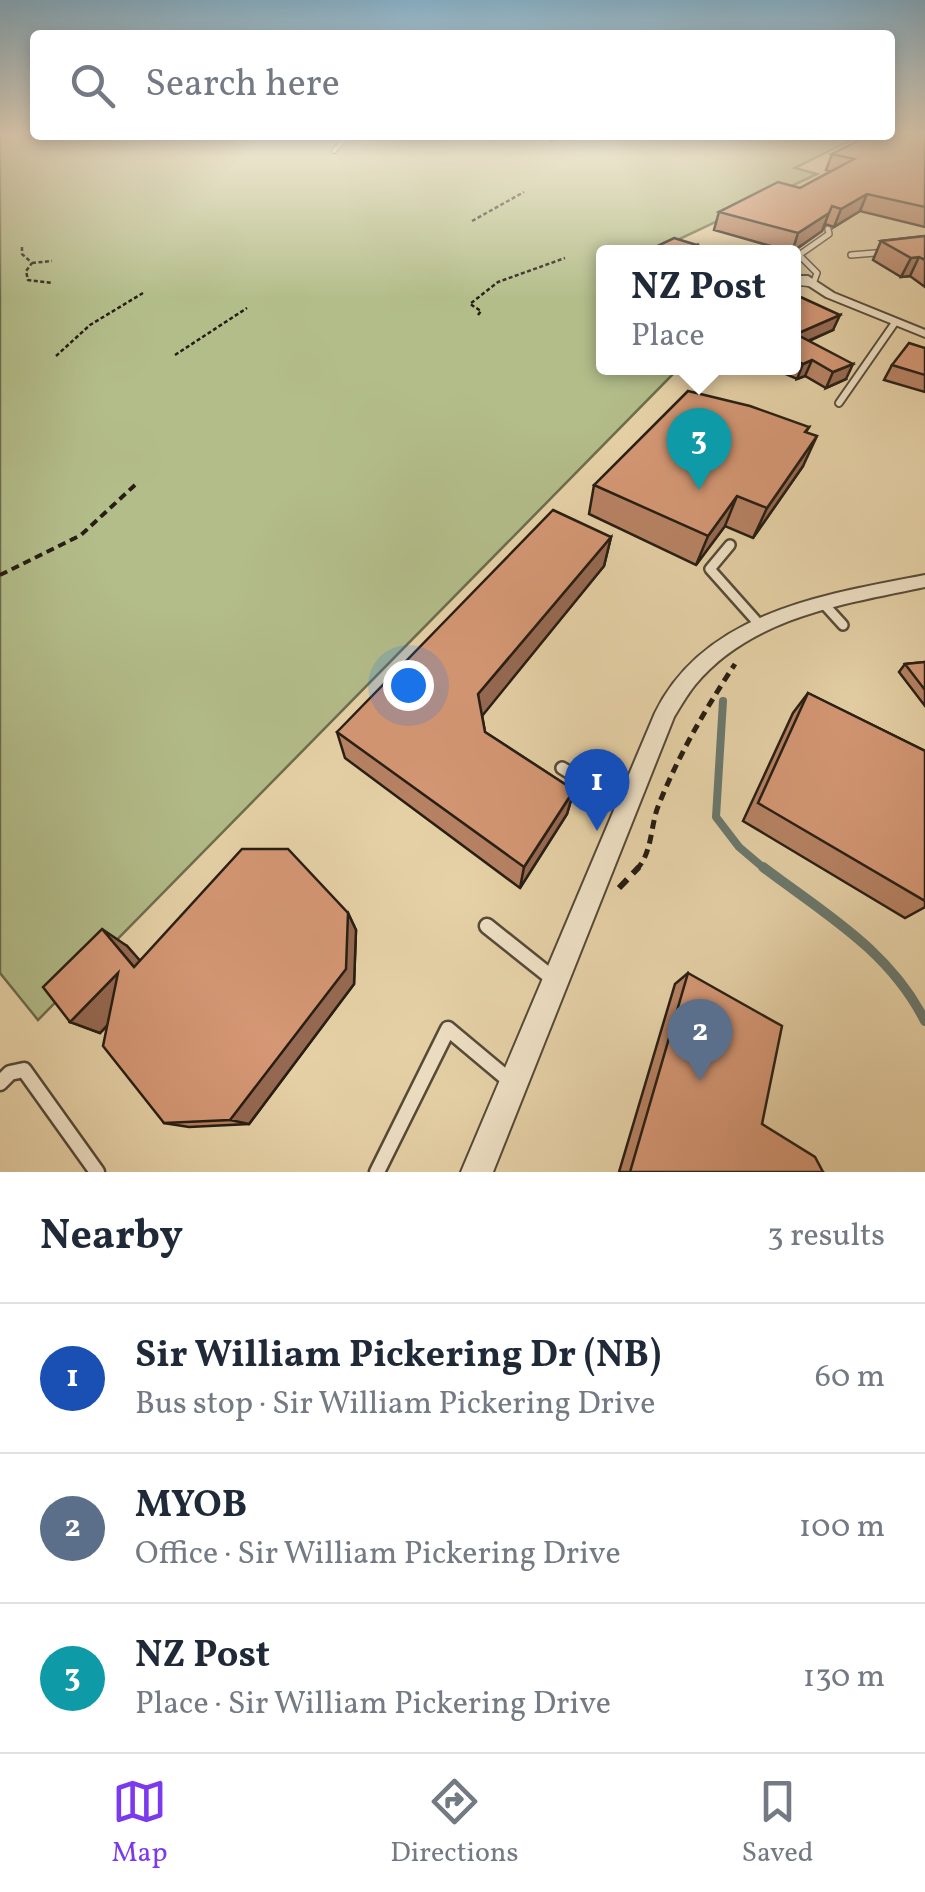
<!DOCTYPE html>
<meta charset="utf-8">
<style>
body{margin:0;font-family:Vollkorn,serif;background:#f2f2f3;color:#1f2937}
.you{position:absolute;left:408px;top:685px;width:35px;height:35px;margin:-25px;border:8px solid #fff;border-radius:50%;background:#1a73e8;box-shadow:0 0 0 15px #1a73e833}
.badge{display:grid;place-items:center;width:65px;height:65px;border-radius:50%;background:#7c3aed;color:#fff;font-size:32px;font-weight:700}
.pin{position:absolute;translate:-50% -82px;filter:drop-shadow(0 2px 5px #0008)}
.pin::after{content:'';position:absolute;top:52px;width:35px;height:30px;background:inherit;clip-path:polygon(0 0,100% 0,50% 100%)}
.popup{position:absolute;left:596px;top:245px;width:205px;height:130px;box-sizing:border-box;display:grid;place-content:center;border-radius:10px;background:#fff;filter:drop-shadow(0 2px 8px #0005);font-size:32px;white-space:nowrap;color:#747a83}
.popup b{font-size:38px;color:#1f2937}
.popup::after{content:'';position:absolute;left:50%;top:100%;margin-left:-20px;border:20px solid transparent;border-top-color:#fff}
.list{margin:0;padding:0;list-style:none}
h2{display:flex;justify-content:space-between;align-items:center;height:130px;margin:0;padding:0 40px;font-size:42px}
h2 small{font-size:32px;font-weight:400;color:#747a83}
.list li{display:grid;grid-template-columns:65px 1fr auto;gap:30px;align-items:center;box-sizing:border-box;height:150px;padding:0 40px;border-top:2px solid #e0e1e3}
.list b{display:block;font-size:38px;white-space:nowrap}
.list p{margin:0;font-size:32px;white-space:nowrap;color:#747a83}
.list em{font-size:32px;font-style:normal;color:#747a83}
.icon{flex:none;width:55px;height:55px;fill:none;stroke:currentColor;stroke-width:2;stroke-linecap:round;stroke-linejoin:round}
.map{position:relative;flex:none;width:925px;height:1172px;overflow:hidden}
.search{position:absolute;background:#fff;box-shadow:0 5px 15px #0003;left:30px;right:30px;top:30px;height:110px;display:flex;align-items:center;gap:25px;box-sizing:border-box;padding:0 35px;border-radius:10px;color:#747a83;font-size:38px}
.sheet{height:580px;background:#fff}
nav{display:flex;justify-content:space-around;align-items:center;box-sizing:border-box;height:140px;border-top:2px solid #e0e1e3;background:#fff;font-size:28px;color:#747a83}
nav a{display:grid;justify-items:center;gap:5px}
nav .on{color:#7c3aed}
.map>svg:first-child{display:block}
.green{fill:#b3bd8a;stroke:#6c6d4e;stroke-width:2.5}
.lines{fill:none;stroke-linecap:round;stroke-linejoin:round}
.stream-far1{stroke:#6a796f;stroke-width:8}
.stream{stroke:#6a796f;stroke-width:10}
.service-far5-casing{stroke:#564a38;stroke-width:6}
.service-far4-casing{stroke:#564a38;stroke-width:8}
.service-far3-casing{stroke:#564a38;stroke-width:10}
.service-far2-casing{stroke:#564a38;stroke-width:14}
.service-far1-casing{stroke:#564a38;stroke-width:16}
.service-casing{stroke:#564a38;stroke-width:19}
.minor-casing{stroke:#564a38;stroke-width:4}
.path-far3{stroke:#261d13;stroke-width:2.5;stroke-dasharray:4 2.5;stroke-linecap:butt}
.path-far2{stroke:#261d13;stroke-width:4;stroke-dasharray:8 5;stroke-linecap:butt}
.path-far1{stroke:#261d13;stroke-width:5;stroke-dasharray:9 6;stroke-linecap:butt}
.path{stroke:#261d13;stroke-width:6;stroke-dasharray:12 8;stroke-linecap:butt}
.service-far5{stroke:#f0e2c7;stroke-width:4}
.service-far4{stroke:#f0e2c7;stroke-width:5}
.service-far3{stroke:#f0e2c7;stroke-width:6}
.service-far2{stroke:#f0e2c7;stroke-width:9}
.service-far1{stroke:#f0e2c7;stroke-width:11}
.service{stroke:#f0e2c7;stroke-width:14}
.minor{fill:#f0e2c7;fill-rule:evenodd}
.wall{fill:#b88365;stroke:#261d13;stroke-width:2.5}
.shaded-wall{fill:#966a53;stroke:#261d13;stroke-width:2.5}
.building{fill:#d69876;stroke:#261d13;stroke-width:2.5}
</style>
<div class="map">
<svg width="925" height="1172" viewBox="0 0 925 1172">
<rect width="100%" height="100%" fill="#e8d3a9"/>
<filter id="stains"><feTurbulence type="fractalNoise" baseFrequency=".002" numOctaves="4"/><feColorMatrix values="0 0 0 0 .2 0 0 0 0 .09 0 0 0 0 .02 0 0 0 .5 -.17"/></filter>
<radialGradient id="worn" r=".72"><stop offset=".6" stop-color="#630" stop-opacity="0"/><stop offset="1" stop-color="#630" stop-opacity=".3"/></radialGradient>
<path class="green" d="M0,134l861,1 -66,33 22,6 -165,78h-48v116h75l-641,652 -38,-47z"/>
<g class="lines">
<path class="stream-far1" d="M723,701l-7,116 23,30 27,23"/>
<path class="stream" d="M763,867c62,47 126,83 162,154"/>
<defs>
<path id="service-far5" d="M334,151l14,-16"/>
<path id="service-far4" d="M851,255l36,-3
M794,282l19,2 4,-11 -18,-18 30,-21 -1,-5"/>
<path id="service-far3" d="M839,403l55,-79"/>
<path id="service-far2" d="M730,545l-20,24 49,55
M823,603l20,22"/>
<path id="service-far1" d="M562,768l64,39"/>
<path id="service" d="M487,926l64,51
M0,1083l10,-10 14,-3 73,102
M377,1172l71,-143 62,52"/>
<path id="minor" d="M800,276h8l26,17 91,37v7l-99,-40 -26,-17z
M925,575v12c-81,17 -174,30 -230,98 -8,10 -15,22 -21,32l-181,455h-32l194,-459c49,-101 171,-119 270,-138z"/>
</defs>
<use href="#service-far5" class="service-far5-casing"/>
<use href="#service-far4" class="service-far4-casing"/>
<use href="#service-far3" class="service-far3-casing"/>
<use href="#service-far2" class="service-far2-casing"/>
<use href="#service-far1" class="service-far1-casing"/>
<use href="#service" class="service-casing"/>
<use href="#minor" class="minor-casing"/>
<path class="path-far3" d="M26,137l10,-2
M550,141l18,-6
M472,221l52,-29
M22,247v7l10,9 -6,8 2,9 25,3
M32,263l20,-2
M478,315l3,-4 -11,-7 28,-22 67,-24
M175,355l72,-47
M56,356l34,-31 53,-32"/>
<path class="path-far2" d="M0,575l81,-40 55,-51"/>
<path class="path-far1" d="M636,870c17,-17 14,-45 23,-66 20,-50 47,-96 76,-140"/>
<path class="path" d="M619,888l20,-21"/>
<use href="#service-far5" class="service-far5"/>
<use href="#service-far4" class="service-far4"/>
<use href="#service-far3" class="service-far3"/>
<use href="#service-far2" class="service-far2"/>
<use href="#service-far1" class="service-far1"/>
<use href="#service" class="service"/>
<use href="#minor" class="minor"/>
</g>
<path class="wall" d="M925,134v93l-65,-16 -26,16 -9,-3 -3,7 -30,21 -78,-22 5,-18 81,-24 31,-17 -5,-1 6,-16z
M925,236v51l-15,-11 -9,1 -28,-17 8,-19z
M794,294l39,36 -24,11 37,38 -20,9 -21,-12 -8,3 -25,-11h22z
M925,348v44l-41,-12 8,-15z
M809,427l-3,5 -3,34 -50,72 -28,-12 -29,39 -107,-51 5,-29z
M611,537l-7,29 -122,149 3,17 89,58 -7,24 -47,74 -175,-130 -8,-26z
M925,662v44l-26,-34 6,-8z
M808,693l117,58v156l-20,11 -162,-97 50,-108z
M348,913l8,17 -2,54 -105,140 -60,3 -25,-4 -56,-98 -8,8 -30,-11 57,-76 13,15z
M688,973l74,151 61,48h-204l56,-188z"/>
<path class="shaded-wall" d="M867,194l-7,17 -26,16 7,-18z
M829,213l-7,18 -30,21 6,-19z
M697,245l-2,7h-12z
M919,257l-9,19 -9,1 10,-19z
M840,315l-7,15 -39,17 2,-13z
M812,360l-7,16 -8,3 6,-15z
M853,364l-7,15 -20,9 7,-16z
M817,436l-14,30 -50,72 14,-30z
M737,496l-12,30 -29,39 12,-29z
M611,537l-7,29 -126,155v-27z
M574,790l-7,24 -47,74 4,-21z
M348,913l8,17 -2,54 -105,140 -19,-4z
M102,929l25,17 31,35 -24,-14z
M118,973l25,14 -43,46 -30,-11z"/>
<path class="building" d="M890,134h35v73l-58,-13 -26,15 -9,-3 -3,7 -31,20 -79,-21 59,-30 22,6 54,-29 -22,-5 38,-19h20z
M925,236v24l-6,-3 -8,1 -30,-17z
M674,238l23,7 -14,7h-38z
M794,294l46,21 -44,19 57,30 -20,8 -21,-12 -9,4 -9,-5z
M909,343l16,5v27l-33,-10z
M688,391l62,15 59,21 -4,5 12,4 -50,72 -30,-12 -29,40 -114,-51z
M553,510l58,27 -133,157 7,38 89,58 -50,77 -187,-135z
M925,662v28l-20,-26z
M808,693l117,58v150l-167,-98z
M242,849h46l60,64 -2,56 -116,151 -66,3 -61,-77 15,-73 -48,49 -27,-35 59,-58 32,38z
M688,973l94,53 -20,98 53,33 8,15h-193z"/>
<linearGradient id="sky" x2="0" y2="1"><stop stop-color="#87b5d0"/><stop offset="0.45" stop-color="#f5ebd8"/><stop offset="1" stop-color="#f5ebd8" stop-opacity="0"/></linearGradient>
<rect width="925" height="298" fill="url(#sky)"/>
<rect width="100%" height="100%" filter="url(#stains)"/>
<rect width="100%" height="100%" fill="url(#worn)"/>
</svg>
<div class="you"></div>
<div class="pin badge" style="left:597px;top:831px;background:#1a4fb4">1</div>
<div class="pin badge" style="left:700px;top:1081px;background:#5c6f8a">2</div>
<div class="pin badge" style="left:699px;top:490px;background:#0f9aa8">3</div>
<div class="popup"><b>NZ Post</b>Place</div>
<div class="search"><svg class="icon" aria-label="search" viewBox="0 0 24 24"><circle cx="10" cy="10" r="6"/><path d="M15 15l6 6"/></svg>Search here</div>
</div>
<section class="sheet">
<h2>Nearby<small>3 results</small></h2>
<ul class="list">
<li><span class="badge" style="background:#1a4fb4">1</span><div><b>Sir William Pickering Dr (NB)</b><p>Bus stop · Sir William Pickering Drive</p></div><em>60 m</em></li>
<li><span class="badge" style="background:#5c6f8a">2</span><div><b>MYOB</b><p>Office · Sir William Pickering Drive</p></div><em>100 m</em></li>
<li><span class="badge" style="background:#0f9aa8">3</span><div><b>NZ Post</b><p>Place · Sir William Pickering Drive</p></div><em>130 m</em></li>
</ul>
</section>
<nav>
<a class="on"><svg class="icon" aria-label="map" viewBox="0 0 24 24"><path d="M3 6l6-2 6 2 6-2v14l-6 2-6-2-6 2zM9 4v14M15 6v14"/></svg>Map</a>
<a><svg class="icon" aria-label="directions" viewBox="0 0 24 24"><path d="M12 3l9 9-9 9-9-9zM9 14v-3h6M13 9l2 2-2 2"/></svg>Directions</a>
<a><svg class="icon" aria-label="saved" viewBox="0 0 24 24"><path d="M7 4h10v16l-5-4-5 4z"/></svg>Saved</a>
</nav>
